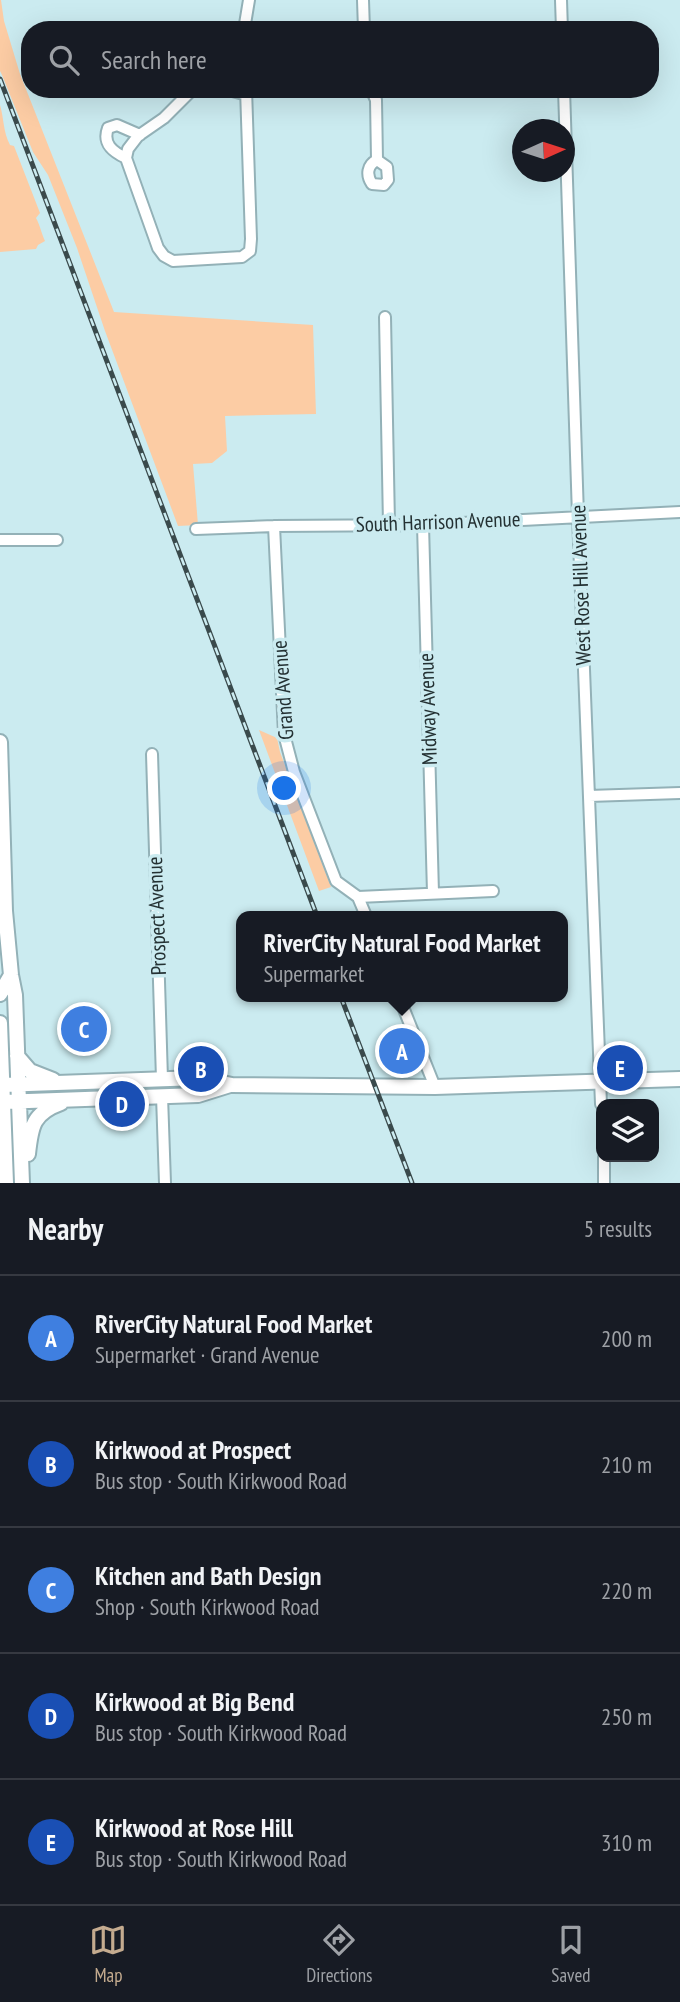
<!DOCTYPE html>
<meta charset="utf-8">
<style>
body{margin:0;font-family:"PT Sans Narrow",sans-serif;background:#20242c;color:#f1f3f6}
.controls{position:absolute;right:21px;bottom:21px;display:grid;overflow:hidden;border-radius:14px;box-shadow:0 7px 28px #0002}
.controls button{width:63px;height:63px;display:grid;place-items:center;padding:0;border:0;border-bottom:2px solid #363941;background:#171b24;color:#f1f3f6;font:35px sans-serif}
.compass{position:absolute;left:512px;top:119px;width:63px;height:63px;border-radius:50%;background:#171b24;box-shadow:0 7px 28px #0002;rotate:87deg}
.you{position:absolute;left:285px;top:789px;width:24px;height:24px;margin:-18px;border:5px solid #fff;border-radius:50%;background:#1a73e8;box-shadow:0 0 0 10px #1a73e833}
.badge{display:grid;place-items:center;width:46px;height:46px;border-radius:50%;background:#c4ab8f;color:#fff;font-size:23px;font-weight:700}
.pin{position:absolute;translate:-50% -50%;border:4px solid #fff;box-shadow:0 2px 7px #0006}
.popup{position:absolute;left:236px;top:911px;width:332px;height:91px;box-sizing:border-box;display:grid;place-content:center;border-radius:14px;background:#171b24;filter:drop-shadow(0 2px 5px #0005);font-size:23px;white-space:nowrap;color:#9ea1a6}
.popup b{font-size:26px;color:#f1f3f6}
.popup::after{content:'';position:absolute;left:50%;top:100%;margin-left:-14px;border:14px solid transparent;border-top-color:#171b24}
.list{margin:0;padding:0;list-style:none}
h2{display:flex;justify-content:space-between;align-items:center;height:91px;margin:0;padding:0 28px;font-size:30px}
h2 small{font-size:23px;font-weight:400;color:#9ea1a6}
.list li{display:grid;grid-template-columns:46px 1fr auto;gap:21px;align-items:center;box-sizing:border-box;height:126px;padding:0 28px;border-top:2px solid #363941}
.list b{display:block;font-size:26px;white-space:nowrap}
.list p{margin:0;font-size:23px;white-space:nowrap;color:#9ea1a6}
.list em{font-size:23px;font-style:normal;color:#9ea1a6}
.icon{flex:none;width:38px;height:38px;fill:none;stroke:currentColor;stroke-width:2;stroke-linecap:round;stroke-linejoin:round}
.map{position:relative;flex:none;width:680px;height:1183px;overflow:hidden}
.search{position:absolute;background:#171b24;box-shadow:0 7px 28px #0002;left:21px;right:21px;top:21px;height:77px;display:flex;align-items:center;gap:18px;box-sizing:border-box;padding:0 24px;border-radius:28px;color:#9ea1a6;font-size:26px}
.sheet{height:721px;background:#171b24}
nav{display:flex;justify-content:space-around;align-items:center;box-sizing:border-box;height:98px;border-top:2px solid #363941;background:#171b24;font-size:19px;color:#9ea1a6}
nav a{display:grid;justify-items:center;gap:4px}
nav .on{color:#c4ab8f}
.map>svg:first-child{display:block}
.green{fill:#fccca4}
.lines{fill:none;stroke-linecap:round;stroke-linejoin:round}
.minor-casing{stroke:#93b1b7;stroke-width:14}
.major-casing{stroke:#93b1b7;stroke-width:18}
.minor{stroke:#fff;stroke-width:10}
.major{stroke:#fff;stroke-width:14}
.rail-casing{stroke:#3a4a4c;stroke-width:5}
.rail{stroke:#cbebf0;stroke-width:2.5;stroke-dasharray:8;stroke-linecap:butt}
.labels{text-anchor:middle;stroke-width:7;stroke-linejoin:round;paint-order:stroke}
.street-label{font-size:21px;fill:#243133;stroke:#cbebf0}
</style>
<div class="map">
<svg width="680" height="1183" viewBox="0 0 680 1183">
<rect width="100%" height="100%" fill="#cbebf0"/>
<path class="green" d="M0,0h1l3,21 16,53 94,238 199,13 3,89 -91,2 2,35 -15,12 -19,1 5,61 -20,1 -73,-195 -28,-83 -29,-73 -15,-23 -31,-77 -2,-4z
M0,105c4,13 3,27 10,40l4,1 26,67 -4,5c4,7 6,17 9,23l-7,4 -2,4 -36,3z
M259,730l18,8 3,14 51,135 -12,4z"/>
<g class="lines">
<defs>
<path id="minor" d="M363,0l1,30
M561,0l1,30
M244,30l5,-30
M197,89l-7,3 -26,26 -26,18 -10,13 -2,9 32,90 6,8 9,5 69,-4 8,-6 1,-12 -5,-150
M225,89l22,6
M371,89l5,11 1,60c-10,5 -11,15 -5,24l12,1 4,-5 -1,-13 -10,-7
M564,89l14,427 23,588
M126,158c-13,-6 -24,-14 -18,-30l9,-3 23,10
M385,317l4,207
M423,525l10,368
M274,526l10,208 10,38 42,109 22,16 8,19
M196,529l78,-3 149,-1 257,-13
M0,540h57
M152,754l10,325
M589,796l91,-3
M358,897l135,-6
M399,997l36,90
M162,1096l3,87
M604,1157v26"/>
<path id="major" d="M0,742l5,169 6,64 4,20 7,188
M0,994l11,-19
M0,1023l6,160
M17,1056l13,15 23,9
M0,1085l198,-7 34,7 203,2 245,-8
M0,1102l198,-7 32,-10
M28,1154c3,-28 5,-41 33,-51"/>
</defs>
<use href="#minor" class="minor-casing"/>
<use href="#major" class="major-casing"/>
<use href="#minor" class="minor"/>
<use href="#major" class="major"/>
<defs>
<path id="rail" d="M0,79l317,837
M341,997l71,186"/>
</defs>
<use href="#rail" class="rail-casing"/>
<use href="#rail" class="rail"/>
</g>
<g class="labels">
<g class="street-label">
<text transform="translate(438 522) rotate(-2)" y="7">South Harrison Avenue</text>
<text transform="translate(581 585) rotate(-92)" y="7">West Rose Hill Avenue</text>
<text transform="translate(283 690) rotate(-94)" y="7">Grand Avenue</text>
<text transform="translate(428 709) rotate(-92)" y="7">Midway Avenue</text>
<text transform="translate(157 916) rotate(-92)" y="7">Prospect Avenue</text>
</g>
</g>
</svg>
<div class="controls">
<button><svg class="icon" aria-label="layers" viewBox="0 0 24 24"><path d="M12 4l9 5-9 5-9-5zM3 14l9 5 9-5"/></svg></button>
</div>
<svg class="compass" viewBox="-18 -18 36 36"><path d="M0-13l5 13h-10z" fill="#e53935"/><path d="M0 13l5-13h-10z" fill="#9ea1a6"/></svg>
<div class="you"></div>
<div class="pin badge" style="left:402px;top:1051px;background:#3f7fe0">A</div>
<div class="popup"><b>RiverCity Natural Food Market</b>Supermarket</div>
<div class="pin badge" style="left:201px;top:1069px;background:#1a4fb4">B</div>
<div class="pin badge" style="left:84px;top:1029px;background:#3f7fe0">C</div>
<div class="pin badge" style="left:122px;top:1104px;background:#1a4fb4">D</div>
<div class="pin badge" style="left:620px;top:1068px;background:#1a4fb4">E</div>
<div class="search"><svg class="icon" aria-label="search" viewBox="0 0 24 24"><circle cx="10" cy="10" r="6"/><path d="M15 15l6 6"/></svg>Search here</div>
</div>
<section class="sheet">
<h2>Nearby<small>5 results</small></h2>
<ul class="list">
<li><span class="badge" style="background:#3f7fe0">A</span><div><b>RiverCity Natural Food Market</b><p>Supermarket · Grand Avenue</p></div><em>200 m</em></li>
<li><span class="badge" style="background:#1a4fb4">B</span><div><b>Kirkwood at Prospect</b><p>Bus stop · South Kirkwood Road</p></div><em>210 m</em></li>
<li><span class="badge" style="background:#3f7fe0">C</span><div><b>Kitchen and Bath Design</b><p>Shop · South Kirkwood Road</p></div><em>220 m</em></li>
<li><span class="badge" style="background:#1a4fb4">D</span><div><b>Kirkwood at Big Bend</b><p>Bus stop · South Kirkwood Road</p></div><em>250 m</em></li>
<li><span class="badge" style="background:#1a4fb4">E</span><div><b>Kirkwood at Rose Hill</b><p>Bus stop · South Kirkwood Road</p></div><em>310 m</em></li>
</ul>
</section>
<nav>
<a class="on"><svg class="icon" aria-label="map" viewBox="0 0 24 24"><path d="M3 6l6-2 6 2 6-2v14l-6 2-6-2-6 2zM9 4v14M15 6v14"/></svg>Map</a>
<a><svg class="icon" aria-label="directions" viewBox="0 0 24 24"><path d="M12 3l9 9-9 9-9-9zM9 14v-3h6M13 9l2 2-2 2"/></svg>Directions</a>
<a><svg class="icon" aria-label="saved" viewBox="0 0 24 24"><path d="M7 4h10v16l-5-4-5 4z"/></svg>Saved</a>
</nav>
